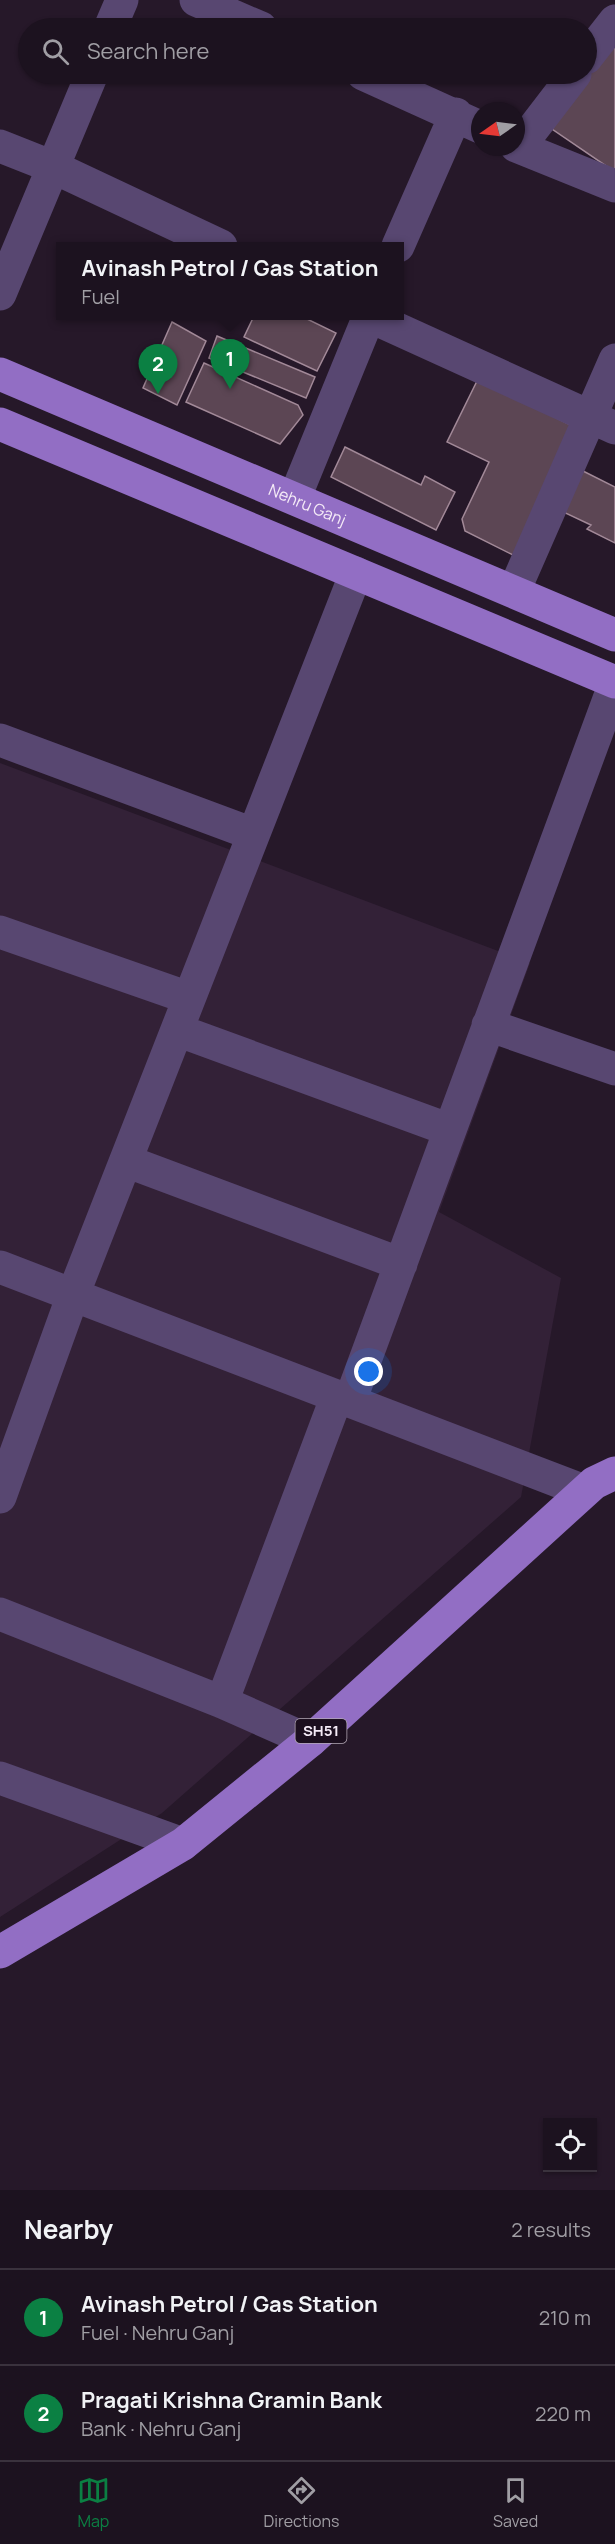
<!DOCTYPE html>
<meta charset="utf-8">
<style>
body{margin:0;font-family:Manrope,sans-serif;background:#251b28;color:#f1f3f6}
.controls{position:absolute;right:18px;bottom:18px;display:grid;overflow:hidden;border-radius:0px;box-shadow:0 2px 4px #0004}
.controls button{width:54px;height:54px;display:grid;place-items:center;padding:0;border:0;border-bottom:2px solid #3a323d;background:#1c121f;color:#f1f3f6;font:30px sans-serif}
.compass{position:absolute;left:471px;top:102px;width:54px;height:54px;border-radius:50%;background:#1c121f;box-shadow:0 2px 4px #0004;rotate:256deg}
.you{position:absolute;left:369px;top:1372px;width:21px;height:21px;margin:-15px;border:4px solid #fff;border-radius:50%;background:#1a73e8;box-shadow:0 0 0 9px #1a73e833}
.badge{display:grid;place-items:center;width:39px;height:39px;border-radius:50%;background:#0b8043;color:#fff;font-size:20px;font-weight:700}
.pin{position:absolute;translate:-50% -50px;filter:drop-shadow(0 2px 3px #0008)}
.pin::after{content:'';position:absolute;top:32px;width:21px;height:18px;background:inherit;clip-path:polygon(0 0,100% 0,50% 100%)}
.popup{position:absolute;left:56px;top:242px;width:348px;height:78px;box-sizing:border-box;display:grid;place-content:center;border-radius:0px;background:#1c121f;filter:drop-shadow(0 2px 4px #0005);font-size:20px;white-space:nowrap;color:#a09ea4}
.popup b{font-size:22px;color:#f1f3f6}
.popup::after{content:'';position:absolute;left:50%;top:100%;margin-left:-12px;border:12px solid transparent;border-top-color:#1c121f}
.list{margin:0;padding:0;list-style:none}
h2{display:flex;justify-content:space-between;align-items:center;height:78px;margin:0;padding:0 24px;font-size:26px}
h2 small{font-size:20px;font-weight:400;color:#a09ea4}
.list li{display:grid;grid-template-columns:39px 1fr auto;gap:18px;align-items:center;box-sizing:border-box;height:96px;padding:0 24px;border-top:2px solid #3a323d}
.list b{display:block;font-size:22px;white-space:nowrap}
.list p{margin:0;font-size:20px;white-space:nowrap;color:#a09ea4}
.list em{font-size:20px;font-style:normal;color:#a09ea4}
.icon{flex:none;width:33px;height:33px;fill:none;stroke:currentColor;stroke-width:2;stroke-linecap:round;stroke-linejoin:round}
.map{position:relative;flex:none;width:615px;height:2190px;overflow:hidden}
.search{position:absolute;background:#1c121f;box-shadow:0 2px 4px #0004;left:18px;right:18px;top:18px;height:66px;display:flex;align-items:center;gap:15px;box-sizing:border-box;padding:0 21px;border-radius:33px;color:#a09ea4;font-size:22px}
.sheet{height:270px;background:#1c121f}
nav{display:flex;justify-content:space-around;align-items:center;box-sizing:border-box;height:84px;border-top:2px solid #3a323d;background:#1c121f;font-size:16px;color:#a09ea4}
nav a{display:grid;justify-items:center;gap:3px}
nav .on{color:#0b8043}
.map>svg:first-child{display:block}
.built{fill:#332137}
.building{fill:#5c4654;stroke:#a28998;stroke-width:1.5}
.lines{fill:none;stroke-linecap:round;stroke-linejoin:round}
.minor{stroke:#584771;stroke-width:33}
.primary{stroke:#926ec4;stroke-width:33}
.labels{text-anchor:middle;stroke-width:4.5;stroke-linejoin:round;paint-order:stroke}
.shield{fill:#1c0f1f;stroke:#b4a9b6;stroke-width:1.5}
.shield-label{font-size:15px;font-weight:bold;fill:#f5ebf7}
.street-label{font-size:16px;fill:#f5ebf7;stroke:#1c0f1f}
</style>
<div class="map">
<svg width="615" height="2190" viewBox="0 0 615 2190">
<rect width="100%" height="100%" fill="#261829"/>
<path class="built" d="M0,763l530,200 -91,249 122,66 -40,219 -359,316 -162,104z"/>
<path class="building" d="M615,36v136l-63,-43z
M254,316h47l35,17 -19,38 -73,-34z
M172,322l34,19 -29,64 -34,-17z
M217,336l98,41 -9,21 -97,-40z
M204,363l94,42 5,10 -23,29 -94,-42z
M478,379l99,49 -62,128 -50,-25 -3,-12 27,-57 -42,-20z
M345,447l76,38 4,-9 30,16 -19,38 -105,-53z
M579,469l36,18v56l-28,-14 4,-4 -32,-15z"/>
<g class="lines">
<path class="minor" d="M196,0l65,28
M110,28l12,-28
M586,58l29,-37
M363,74l117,53
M0,146l53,21 168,79
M516,146l99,40
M519,147l56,-73
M398,246l58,-132
M0,294l92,-220
M369,316l246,112
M295,497l74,-181
M514,591l101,-231
M0,740l253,94
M0,932l189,66
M488,1025l127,44
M177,1030l273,100
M126,1161l275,103
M0,1267l584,224
M350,1401l265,-718
M0,1497l73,-202 283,-722
M0,1614l222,88 88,39
M222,1702l115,-306
M0,1778l183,66"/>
<g class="primary">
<path id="s1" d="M0,374l615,261"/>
<path d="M0,424l615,258"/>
<path d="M0,1952l183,-108 127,-103 284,-258 21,-10"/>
</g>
</g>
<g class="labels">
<rect class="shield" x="295.5" y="1719" width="51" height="24" rx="4.5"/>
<g class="shield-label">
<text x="321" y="1736">SH51</text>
</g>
<g class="street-label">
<text dy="6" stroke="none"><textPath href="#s1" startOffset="334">Nehru Ganj</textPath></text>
</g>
</g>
</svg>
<div class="controls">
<button><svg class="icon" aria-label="locate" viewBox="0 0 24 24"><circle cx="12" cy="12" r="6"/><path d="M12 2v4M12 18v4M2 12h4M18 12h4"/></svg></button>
</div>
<svg class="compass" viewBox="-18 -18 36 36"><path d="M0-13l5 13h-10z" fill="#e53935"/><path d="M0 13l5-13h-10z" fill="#a09ea4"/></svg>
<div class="you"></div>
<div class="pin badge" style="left:230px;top:389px">1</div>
<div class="popup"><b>Avinash Petrol / Gas Station</b>Fuel</div>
<div class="pin badge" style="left:158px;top:394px">2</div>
<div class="search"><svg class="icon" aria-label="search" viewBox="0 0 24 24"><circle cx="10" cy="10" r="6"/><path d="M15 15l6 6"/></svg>Search here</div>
</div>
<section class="sheet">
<h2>Nearby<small>2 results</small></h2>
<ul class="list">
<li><span class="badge">1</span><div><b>Avinash Petrol / Gas Station</b><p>Fuel · Nehru Ganj</p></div><em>210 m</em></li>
<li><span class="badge">2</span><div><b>Pragati Krishna Gramin Bank</b><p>Bank · Nehru Ganj</p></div><em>220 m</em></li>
</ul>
</section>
<nav>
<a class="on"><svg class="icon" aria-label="map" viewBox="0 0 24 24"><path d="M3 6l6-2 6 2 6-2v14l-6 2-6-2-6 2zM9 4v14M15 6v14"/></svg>Map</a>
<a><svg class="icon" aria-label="directions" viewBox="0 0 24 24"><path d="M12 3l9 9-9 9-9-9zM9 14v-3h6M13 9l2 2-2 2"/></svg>Directions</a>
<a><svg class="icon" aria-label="saved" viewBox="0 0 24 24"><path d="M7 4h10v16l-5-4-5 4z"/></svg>Saved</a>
</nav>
